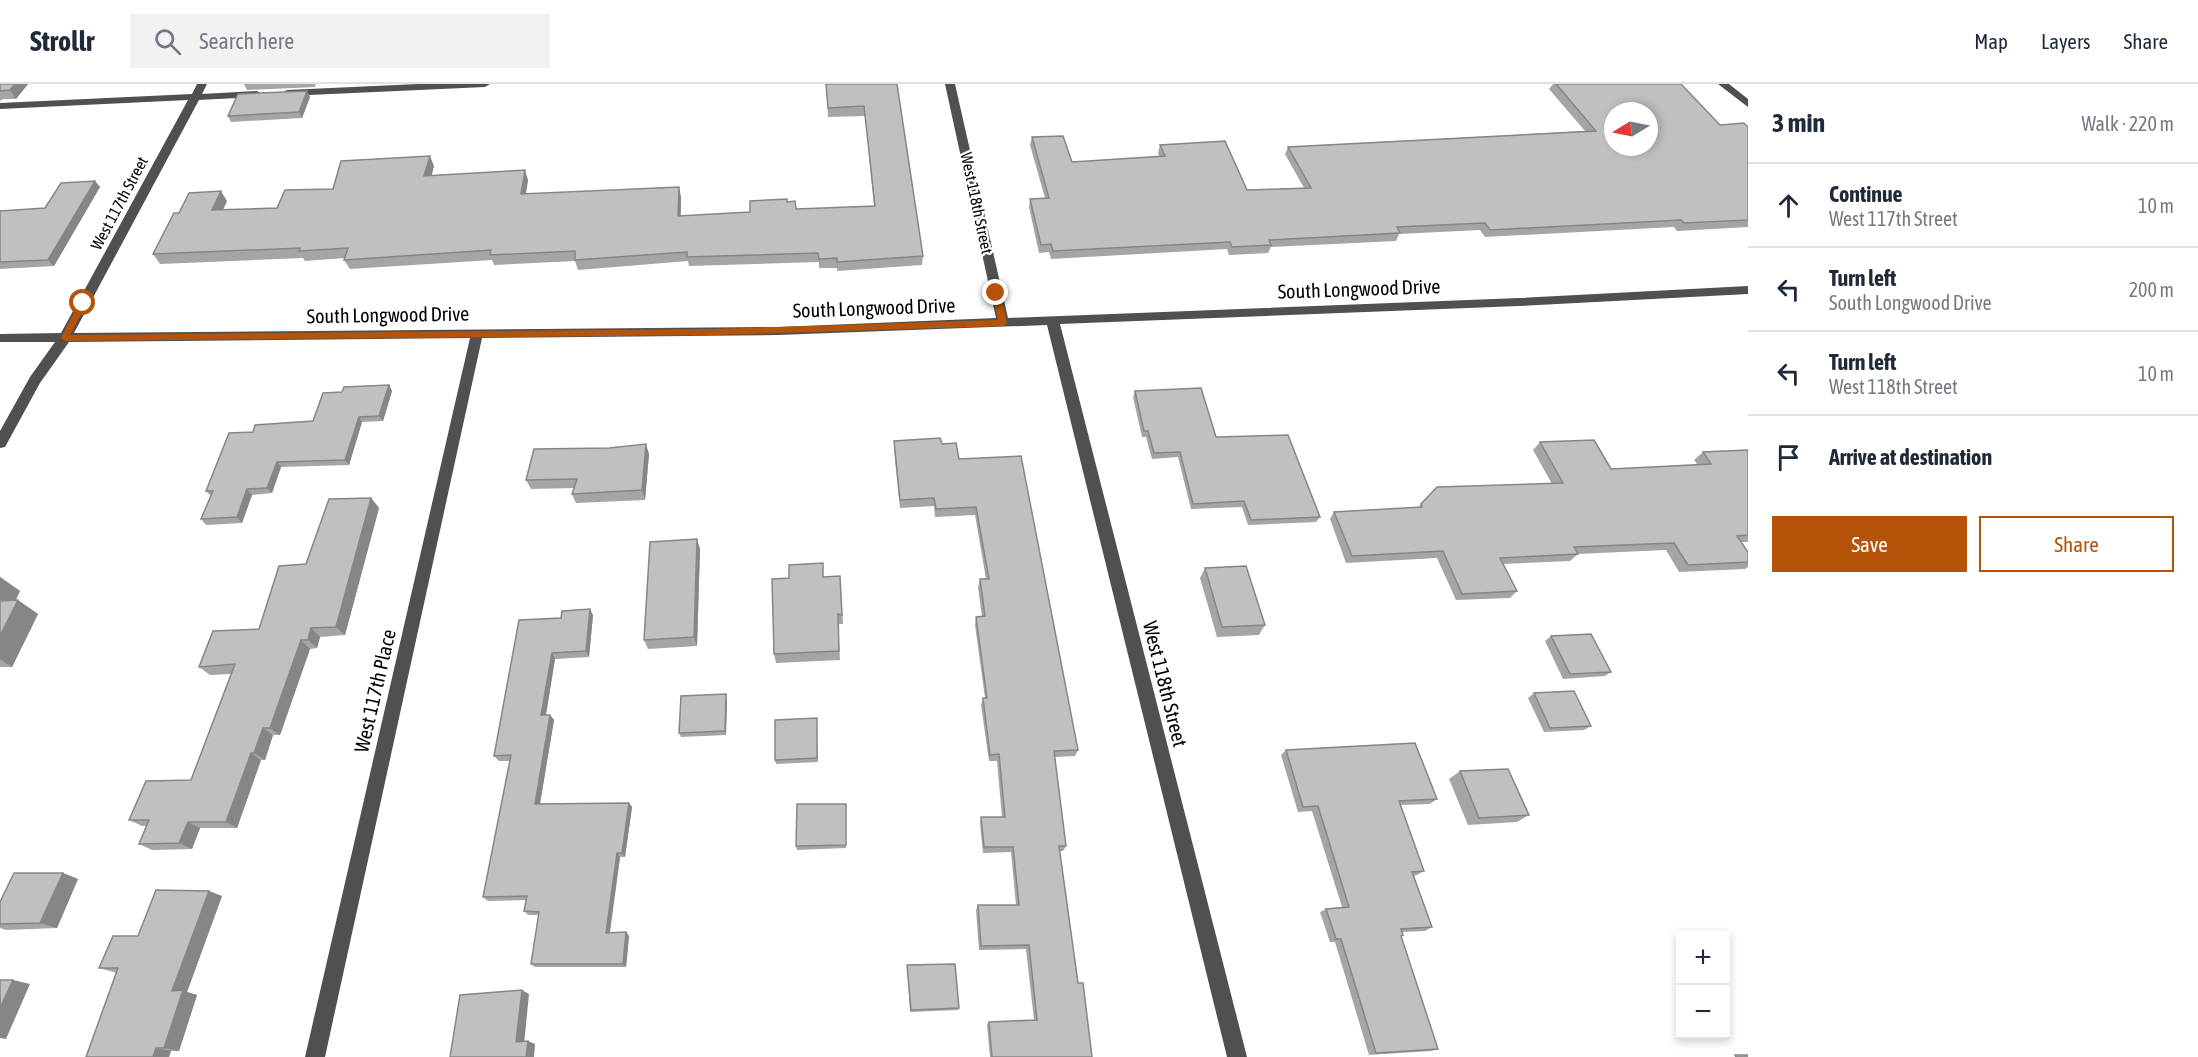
<!DOCTYPE html>
<meta charset="utf-8">
<style>
body{margin:0;font-family:"Asap Condensed",sans-serif;background:#f2f2f3;color:#1f2937}
.controls{position:absolute;right:18px;bottom:18px;display:grid;overflow:hidden;border-radius:0px;box-shadow:0 3px 9px #0003}
.controls button{width:54px;height:54px;display:grid;place-items:center;padding:0;border:0;border-bottom:2px solid #e0e1e3;background:#fff;color:#1f2937;font:30px sans-serif}
.compass{position:absolute;left:1604px;top:18px;width:54px;height:54px;border-radius:50%;background:#fff;box-shadow:0 3px 9px #0003;rotate:260deg}
.stop{position:absolute;width:18px;height:18px;margin:-14px;border:4px solid #b45309;border-radius:50%;background:#fff}
.stop.end{background:#b45309;border-color:#fff;box-shadow:0 2px 6px #0008}
.list{margin:0;padding:0;list-style:none}
h2{display:flex;justify-content:space-between;align-items:center;height:78px;margin:0;padding:0 24px;font-size:26px}
h2 small{font-size:20px;font-weight:400;color:#747a83}
.list li{display:grid;grid-template-columns:39px 1fr auto;gap:18px;align-items:center;box-sizing:border-box;height:84px;padding:0 24px;border-top:2px solid #e0e1e3}
.list b{display:block;font-size:22px;white-space:nowrap}
.list p{margin:0;font-size:20px;white-space:nowrap;color:#747a83}
.list em{font-size:20px;font-style:normal;color:#747a83}
.actions{display:flex;gap:12px;padding:18px 24px}
.actions a{flex:1;padding:14px 0;border:2px solid #b45309;border-radius:0px;text-align:center;font-size:21px;color:#b45309}
.actions .main{background:#b45309;color:#fff}
.icon{flex:none;width:33px;height:33px;fill:none;stroke:currentColor;stroke-width:2;stroke-linecap:round;stroke-linejoin:round}
.map{position:relative;flex:none;width:1748px;height:973px;overflow:hidden}
header{display:flex;align-items:center;gap:36px;box-sizing:border-box;height:84px;padding:0 30px;background:#fff;border-bottom:2px solid #e0e1e3}
header strong{font-size:28px}
nav{display:flex;gap:33px;margin-inline-start:auto;font-size:21px}
.search{width:420px;height:54px;background:#f2f2f3;display:flex;align-items:center;gap:15px;box-sizing:border-box;padding:0 21px;border-radius:0px;color:#747a83;font-size:22px}
main{display:flex}
aside{flex:1;background:#fff}
.map>svg:first-child{display:block}
.lines{fill:none;stroke-linecap:round;stroke-linejoin:round}
.minor{fill:#505050;fill-rule:evenodd}
.wall{fill:#a5a5a5}
.shaded-wall{fill:#868686}
.building{fill:#c0c0c0;stroke:#868686;stroke-width:1.5;fill-rule:evenodd}
.route{fill:#b45309}
.labels{text-anchor:middle;stroke-width:4.5;stroke-linejoin:round;paint-order:stroke}
.far-street-label{font-size:16px;fill:#000;stroke:#fff}
.street-label{font-size:20px;fill:#000;stroke:#fff}
</style>
<header>
<strong>Strollr</strong>
<div class="search"><svg class="icon" aria-label="search" viewBox="0 0 24 24"><circle cx="10" cy="10" r="6"/><path d="M15 15l6 6"/></svg>Search here</div>
<nav><a>Map</a><a>Layers</a><a>Share</a></nav>
</header>
<main>
<div class="map">
<svg width="1748" height="973" viewBox="0 0 1748 973">
<rect width="100%" height="100%" fill="#fff"/>
<g class="lines">
<path class="minor" d="M197,0h10l-5,10 55,-3 5,3 -5,3 -58,3 -125,233 704,-6 218,-9 -51,-234h10l53,234 511,-20 229,-12v8l-229,12 -459,18 187,733h-20l-180,-732 -269,10 -296,3 -157,719h-20l165,-719 -401,4 -29,41 -35,64 -5,1v-17l30,-54 25,-35h-55v-8l61,-1 127,-233 -188,9v-6l192,-9z
M418,0h72l-5,3 -198,9 -5,-3 5,-3z
M1718,0h11l19,15v8z"/>
</g>
<path class="wall" d="M0,0h28l-12,15h-13l-3,2z
M244,0h72l-1,3 -68,3z
M826,0h71l26,172 -1,9 -85,6v-3h-18v-6l-130,4 -1,-5 -110,9 -3,-9 -81,4 -2,-5 -142,9 -6,-9 1,-2 -40,3 -2,-3 -143,6 -7,-10 26,-41 48,-12 -4,9 54,-2 56,-19 101,-23 -3,10 97,4 -2,13 155,4v19l69,-4 37,-10 9,7 78,-3 -9,-90 -37,1z
M1553,0h128l39,41 28,2v100l-71,4 -3,-4 -189,10 -5,-7 -81,4 -3,7 -125,6 -3,6 -39,2 -2,-6 -176,10 -2,-7 -10,1 -10,-46 1,-8 15,-1 -15,-53 2,-8 40,25 88,-5 -2,-4 2,-8 87,45 57,-2 -19,-34 3,-7 297,-16 -36,-42z
M310,13l-8,21 -71,4 -3,-6z
M95,97l5,6 -46,79 -54,3v-58l45,-3z
M389,301l3,6 -9,30 -21,1 -13,43 -68,2 -9,26 -20,2 -10,28 -36,2 -5,-6 10,-23 -5,-5 47,-59 60,-11 29,-29z
M1135,307l81,46 104,80 -4,5 -68,3 -6,-18 -51,2 -13,-52 -26,2 -6,-22h-4l-9,-40z
M894,357l48,3 17,15 119,291 -3,6 -20,1 11,89 -3,5h-3l18,132 14,74h-102l-3,-32 2,-3 45,-2 -8,-71 -47,1 -3,-40 2,-5h38l-5,-53 -28,1 -3,-30 1,-6h21l-5,-56h-8l-8,-56 2,-7h2l-10,-73 1,-8h6l-4,-30 2,-8h6l-11,-64 -40,2 -1,-11 -34,2 -6,-58z
M1540,358l71,27 87,-4 -4,-5 9,-8 45,-2v92h-7l7,10v15l-3,2 -66,3 -13,-22 -89,4h1l-8,7 -67,3 14,27 -7,7 -54,2 -19,-42 -91,5 -16,-44 4,-7 84,-4 3,-4 131,-20 -19,-34z
M649,370l-4,46 -69,3 -4,-9 2,-6 -43,1 -5,-9z
M371,414l8,10 -34,127 -25,2 -3,11 -7,1 -30,86h-7l-8,25h-4l-24,68h-37l-8,21 -40,1 -13,-6 7,-18h-4l-13,-6 62,-40 40,-106 -21,1 -11,-8 60,-38 47,-65z
M700,465l-3,97 -49,3 -4,-9z
M1205,484l60,57 -6,10 -42,2 -17,-59z
M840,492l3,48h-5l2,36 -64,3 -2,-9 50,-77z
M0,493l20,14 -4,9 22,14 -26,53h-12z
M593,531l-4,42 -34,2 -9,56h4l4,5 -14,84 89,-1 3,4 -7,50h-5l-10,76 16,-1 3,4 -3,31h-91l-4,-3 8,-49h-11l-4,-4 3,-11 -39,1 -5,-4 27,-136h-11l-5,-5 67,-138z
M1551,552l60,36 -6,4 -42,3 -18,-38z
M1534,609l57,33 -7,4 -40,2 -16,-34z
M727,615l-1,36 -45,2 -2,-4z
M817,639l1,39 -42,2 -1,-4z
M1286,666l151,49 -7,5 -30,1 24,66 -7,4 -3,1 18,51 -7,4 -23,1 -1,4 37,113 -7,2 -62,4 -34,-113h-5l-10,-30 6,-3 16,-2 -30,-96 -14,1 -17,-57z
M1460,687l69,44 -12,7 -49,3 -19,-46z
M846,720v44l-49,2 -1,-4z
M63,789l15,6 -21,49 -51,2 -6,-2v-26z
M222,812l-35,96 10,3 -18,56h-8l-2,6h-83l31,-84 -18,-5 39,-32z
M907,881l52,43 -1,2 -48,2z"/>
<path class="shaded-wall" d="M15,0h13l-12,15 -6,-9z
M307,7l3,6 -8,21 -3,-6z
M430,72l4,10 -5,20 -5,-10z
M525,86l3,10 -4,23 -3,-9z
M95,97l5,6 -46,79 -6,-6z
M679,103l2,10 -1,28 -2,-9z
M221,107l6,10 -9,19 -6,-10z
M389,301l3,6 -9,30 -4,-5z
M359,333l3,5 -13,43 -4,-5z
M646,360l3,10 -4,46 -3,-10z
M277,378l4,5 -9,26 -5,-5z
M247,405l5,6 -10,28 -5,-6z
M371,414l8,10 -34,127 -9,-8z
M697,455l3,10 -3,97 -3,-9z
M0,493l20,14 -12,25 -8,-6z
M18,516l20,14 -26,53 -12,-8v-23z
M590,525l3,6 -4,42 -3,-6z
M311,544l9,9 -3,11 -9,-8z
M301,556l9,9 -30,86 -10,-7z
M552,569l3,6 -10,61 -4,-5z
M726,610l1,5 -1,36 -1,-4z
M550,631l4,5 -15,89 -4,-5z
M263,644l10,7 -8,25 -11,-7z
M251,669l10,7 -24,68 -11,-6z
M629,719l3,4 -7,50 -3,-4z
M188,738l12,6 -8,21 -13,-6z
M617,769l3,4 -11,79 -3,-3z
M63,789l15,6 -21,49 -17,-5z
M209,807l13,5 -35,96 10,3 -18,56 -15,-3 8,-57z
M626,848l3,4 -3,31 -3,-3z
M13,896l17,4 -24,55 -6,-1v-30z
M522,906l7,4 -5,51 -8,-3z
M528,957l7,3 -1,13h-8z
M156,964l15,3 -2,6h-16z"/>
<path class="building" d="M0,0h15l-5,6 -10,1z
M826,0h71l26,172 -86,6v-4l-18,1 -1,-6 -131,4v-5l-112,8v-9l-85,4 1,-5 -147,10 4,-12 -49,3 1,-3 -147,6 21,-41h5l10,-20 32,-2 -9,19 65,-2 8,-18 48,-1 8,-28 89,-5 -6,20 101,-6 -4,24 158,-7 -1,29 72,-4v-11l37,-2v3l8,-1 1,8 79,-3 -11,-100 -36,2z
M1556,0h125l39,41 24,-2 4,4v93l-64,3 -3,-3 -191,10 -5,-7 -88,4 3,6 -131,7 2,5 -39,2 -2,-5 -177,9 -2,-7 -10,1 -11,-46 19,-1 -17,-61 31,-1 9,26 93,-6 -5,-11 65,-4 22,49 64,-2 -23,-41 308,-16zM1613,27h36v36h-36z
M307,7l-8,21 -71,4 10,-22z
M95,97l-47,79 -48,2v-51l45,-3 16,-25z
M389,301l-10,31 -20,1 -14,43 -68,2 -10,26 -20,1 -10,28 -36,2 12,-28h-7l23,-58 24,-1 2,-7 58,-4 10,-28 19,-1 2,-5z
M1201,304l15,49 72,-2 32,82 -69,3 -7,-19 -51,3 -13,-52 -26,1 -6,-22h-4l-9,-40z
M940,354l2,6 14,-1 3,16 62,-3 57,294 -24,1 12,95h-7l19,137h5l9,74h-100l-3,-35 48,-2 -8,-75 -48,1 -3,-41h41l-6,-58h-29l-3,-30h24l-6,-63 -9,1 -7,-57h4l-11,-81 9,-1 -5,-37h9l-13,-72 -40,2 -2,-11 -34,2 -6,-59z
M1594,356l17,29 100,-5 -8,-12 45,-2v85l-11,1 11,16v10l-60,3 -14,-22 -100,4 4,7 -78,4 17,33 -55,3 -19,-43 -91,5 -18,-44 88,-5 -1,-3 16,-17 126,-4 -23,-41z
M646,360l-4,46 -70,4 5,-15 -51,1 8,-31 75,-1z
M371,414l-35,129 -25,1 -3,12h-7l-31,88h-7l-9,25h-3l-25,69h-38l-9,21 -40,1 10,-24h-20l17,-39 45,-1 44,-116 -36,3 14,-36 46,-2 20,-63 27,-2 23,-65z
M697,455l-3,98 -50,3 6,-98z
M823,479v14l17,-1 2,39 -4,-1 1,37 -65,3 -2,-75 17,-1v-13z
M1246,482l19,59 -43,2 -17,-59z
M18,516l-18,36v-35z
M590,525l-4,42 -34,2 -11,62h9l-15,89 94,-1 -7,50h-5l-11,80 20,-1 -3,32h-92l8,-52 -15,-1 3,-15 -44,1 28,-142 -17,1 25,-136 42,-2 1,-7z
M1591,550l20,38 -41,2 -19,-38z
M1574,607l17,35 -41,2 -16,-35z
M726,610l-1,37 -46,2 2,-37z
M817,634v40l-42,2v-40z
M1415,659l22,56 -38,2 25,70 -12,1 20,55 -31,2 2,6 -2,1 37,113 -62,4 -35,-114h-5l-10,-30 23,-2 -31,-101 -15,1 -17,-57z
M1508,685l21,46 -50,3 -19,-47z
M797,720h49v41l-50,1z
M14,789h49l-23,50 -40,1v-22z
M156,806l53,1 -37,100 11,-1 -19,58h-8l-3,9h-67l32,-89h-19l14,-32h25z
M955,880l4,44 -48,2 -4,-45z
M0,896h13l-13,28z
M522,906l-6,52 12,-1 -2,16h-76l10,-62z
M1735,971h13v2h-12z"/>
<path class="route" d="M996,206l4,3 7,30 -4,3 -288,9 -650,6 -4,-3 18,-35 4,-2 4,2 -17,32 645,-6 283,-9 -6,-27z"/>
<g class="labels">
<g class="far-street-label">
<text transform="translate(119 119) rotate(-62)" y="6">West 117th Street</text>
<text transform="translate(977 119) rotate(78)" y="6">West 118th Street</text>
</g>
<g class="street-label">
<text transform="translate(1359 205) rotate(-2)" y="7">South Longwood Drive</text>
<text transform="translate(874 224) rotate(-2)" y="7">South Longwood Drive</text>
<text transform="translate(388 231) rotate(-1)" y="7">South Longwood Drive</text>
<text transform="translate(1165 600) rotate(76)" y="7">West 118th Street</text>
<text transform="translate(375 607) rotate(-77)" y="7">West 117th Place</text>
</g>
</g>
</svg>
<div class="controls">
<button>+</button>
<button>−</button>
</div>
<svg class="compass" viewBox="-18 -18 36 36"><path d="M0-13l5 13h-10z" fill="#e53935"/><path d="M0 13l5-13h-10z" fill="#747a83"/></svg>
<div class="stop" style="left:83px;top:219px"></div>
<div class="stop end" style="left:996px;top:209px"></div>
</div>
<aside>
<h2>3 min<small>Walk · 220 m</small></h2>
<ul class="list">
<li><svg class="icon" aria-label="ahead" viewBox="0 0 24 24"><path d="M12 20V5M6 11l6-6 6 6"/></svg><div><b>Continue</b><p>West 117th Street</p></div><em>10 m</em></li>
<li><svg class="icon" aria-label="left" viewBox="0 0 24 24"><path d="M17 20v-9H6M10 6l-5 5 5 5"/></svg><div><b>Turn left</b><p>South Longwood Drive</p></div><em>200 m</em></li>
<li><svg class="icon" aria-label="left" viewBox="0 0 24 24"><path d="M17 20v-9H6M10 6l-5 5 5 5"/></svg><div><b>Turn left</b><p>West 118th Street</p></div><em>10 m</em></li>
<li><svg class="icon" aria-label="arrive" viewBox="0 0 24 24"><path d="M6 21V4h12l-3 4 3 4H6"/></svg><div><b>Arrive at destination</b></div></li>
</ul>
<div class="actions"><a class="main">Save</a><a>Share</a></div>
</aside>
</main>
